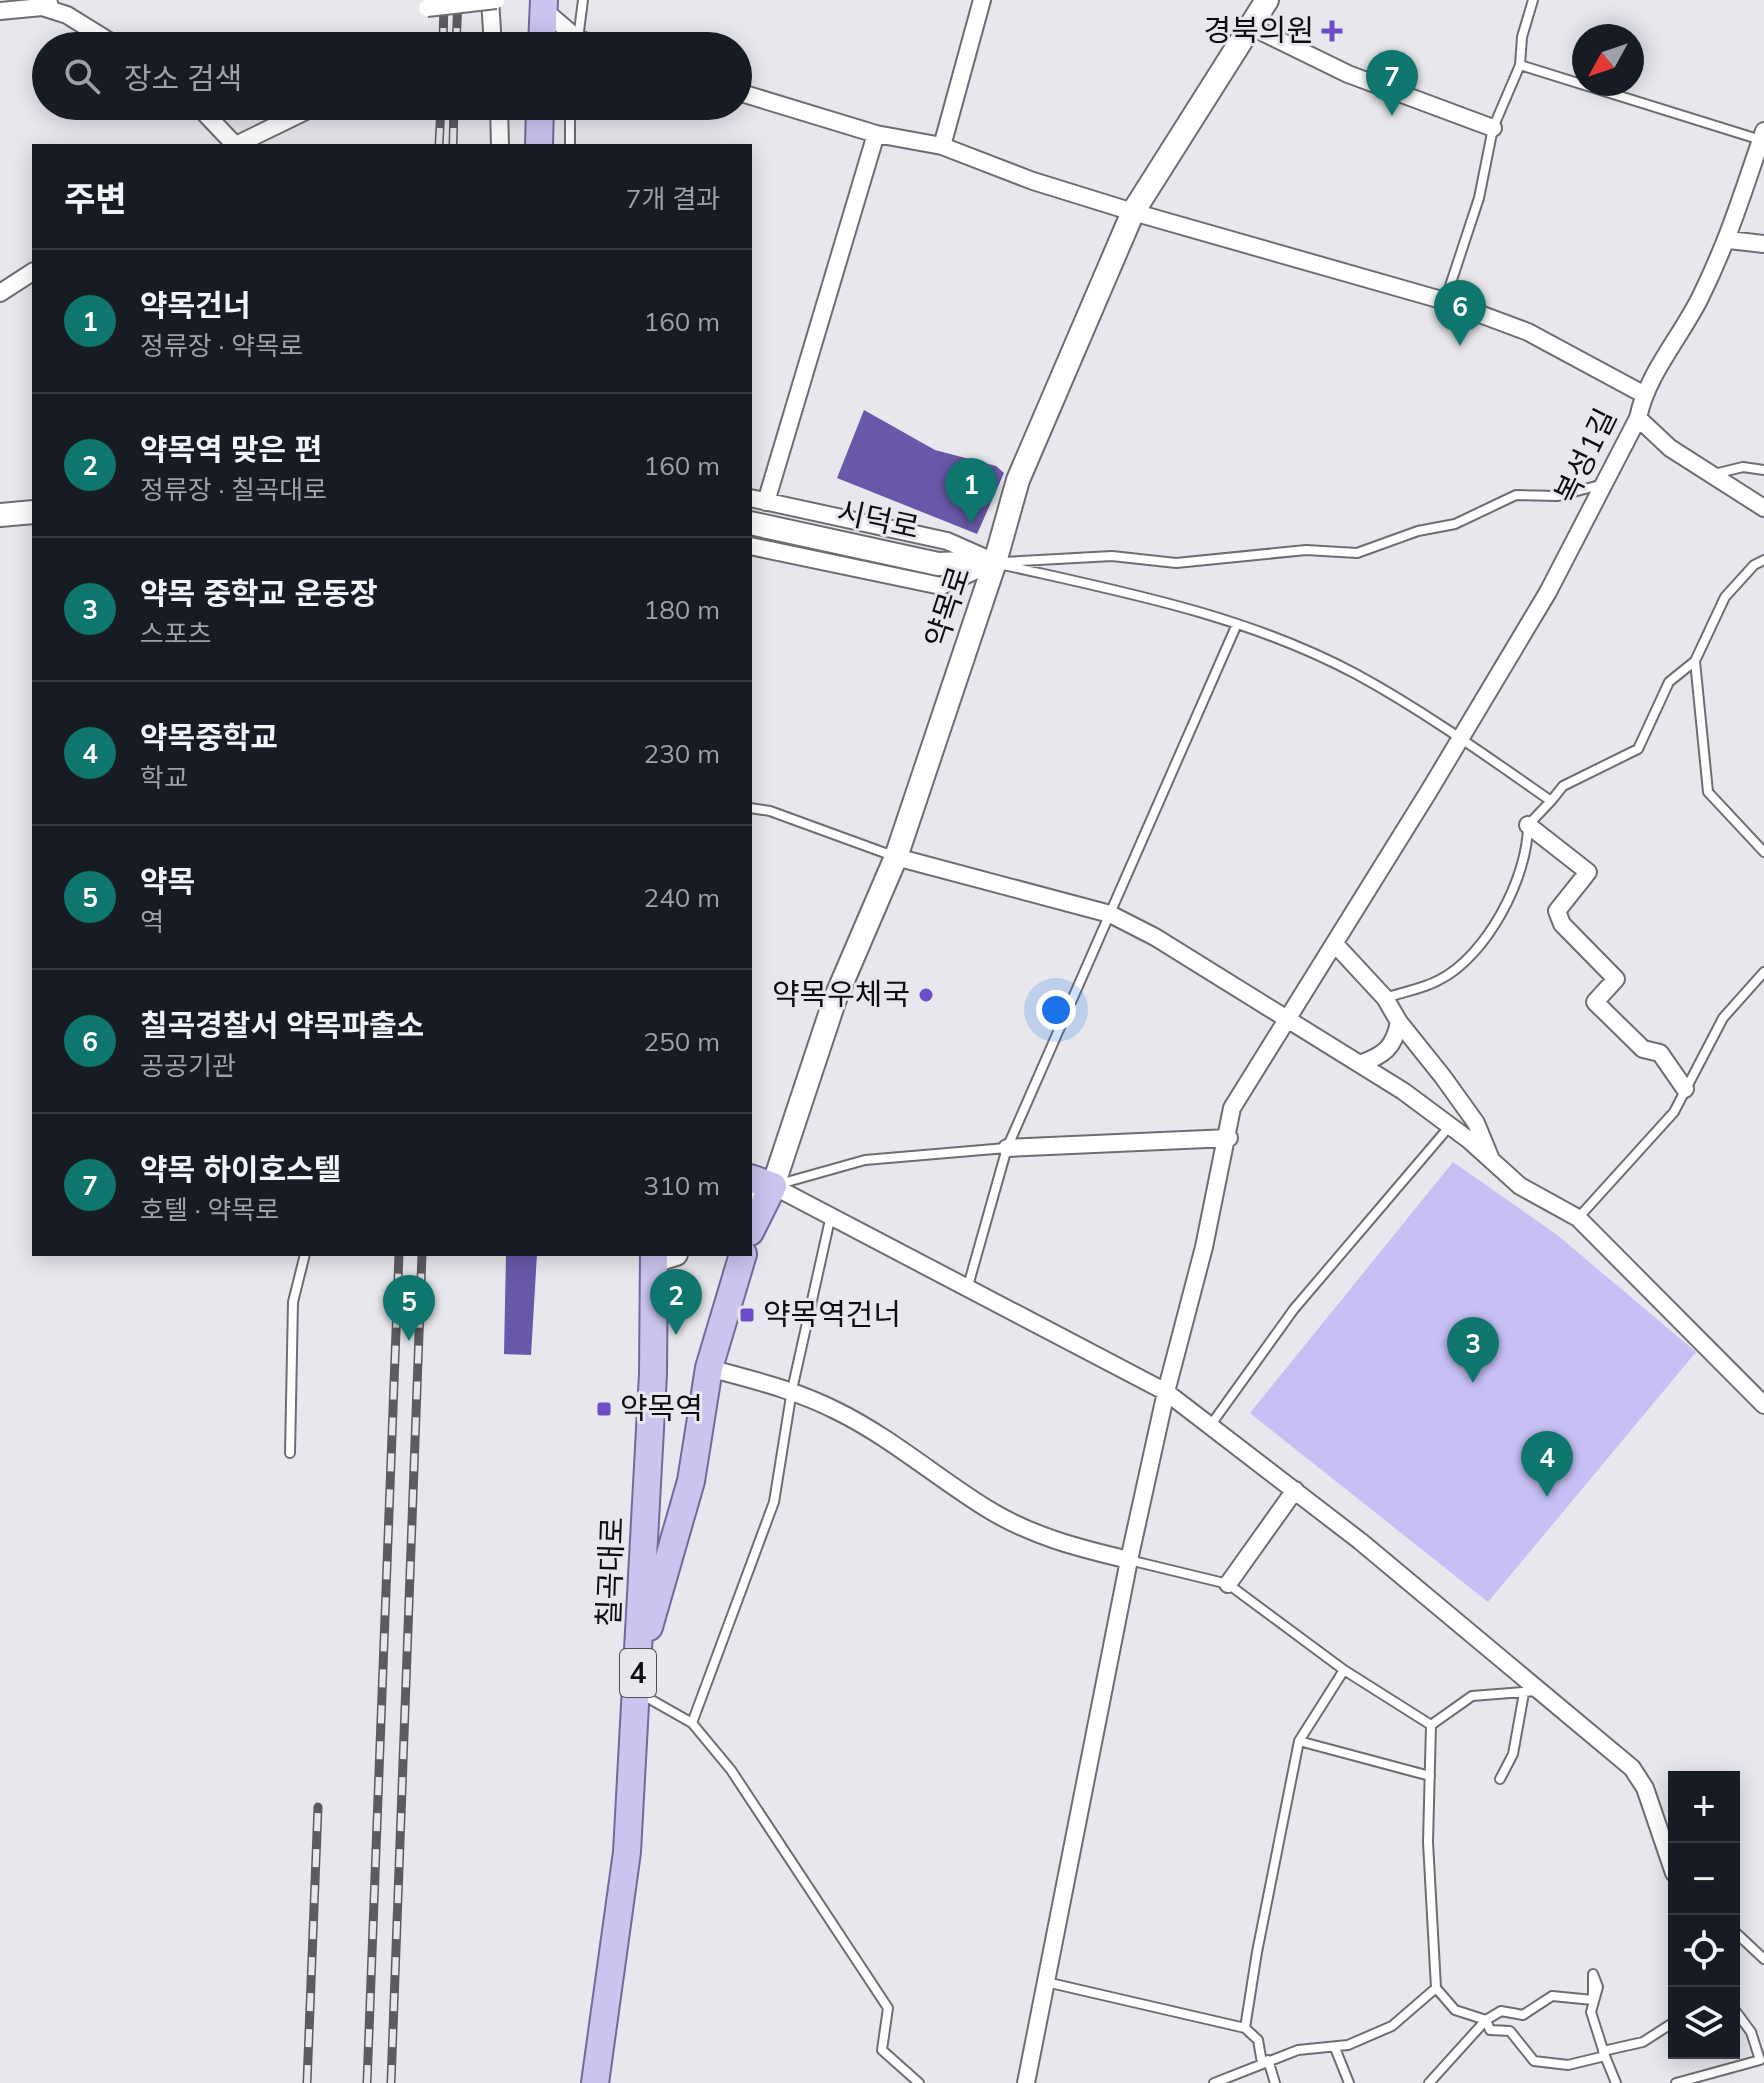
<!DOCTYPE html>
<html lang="ko">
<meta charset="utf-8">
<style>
body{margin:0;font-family:Mulish,"Noto Sans KR",sans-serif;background:#20242c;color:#f1f3f6}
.controls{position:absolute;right:24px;bottom:24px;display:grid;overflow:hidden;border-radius:0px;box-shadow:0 4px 20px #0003}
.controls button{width:72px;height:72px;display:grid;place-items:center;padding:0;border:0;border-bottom:2px solid #363941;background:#171b24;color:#f1f3f6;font:40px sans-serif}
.compass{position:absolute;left:1572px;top:24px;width:72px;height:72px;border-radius:50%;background:#171b24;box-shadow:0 4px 20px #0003;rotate:230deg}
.you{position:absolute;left:1056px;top:1010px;width:28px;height:28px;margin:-20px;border:6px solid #fff;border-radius:50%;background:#1a73e8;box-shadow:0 0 0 12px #1a73e833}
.badge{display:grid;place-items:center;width:52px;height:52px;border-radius:50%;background:#0f766e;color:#fff;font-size:26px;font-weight:700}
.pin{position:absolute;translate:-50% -66px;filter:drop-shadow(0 2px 4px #0008)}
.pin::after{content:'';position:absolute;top:42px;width:28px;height:24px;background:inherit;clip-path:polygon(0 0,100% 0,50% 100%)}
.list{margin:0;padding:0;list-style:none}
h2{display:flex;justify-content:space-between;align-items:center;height:104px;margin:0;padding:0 32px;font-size:34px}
h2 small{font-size:26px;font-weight:400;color:#9ea1a6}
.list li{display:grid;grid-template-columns:52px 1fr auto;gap:24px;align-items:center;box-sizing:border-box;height:144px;padding:0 32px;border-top:2px solid #363941}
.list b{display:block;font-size:30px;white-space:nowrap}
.list p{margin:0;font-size:26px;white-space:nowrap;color:#9ea1a6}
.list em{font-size:26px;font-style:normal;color:#9ea1a6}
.icon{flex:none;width:44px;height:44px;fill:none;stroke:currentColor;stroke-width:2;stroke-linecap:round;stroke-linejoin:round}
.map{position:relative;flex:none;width:1764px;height:2083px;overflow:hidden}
.search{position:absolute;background:#171b24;box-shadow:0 4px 20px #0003;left:32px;top:32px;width:720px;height:88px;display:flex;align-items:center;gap:20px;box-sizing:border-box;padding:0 28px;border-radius:44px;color:#9ea1a6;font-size:30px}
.panel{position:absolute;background:#171b24;box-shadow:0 4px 20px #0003;left:32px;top:144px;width:720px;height:1112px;border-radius:0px}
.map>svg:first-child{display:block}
.green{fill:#c7c0f5}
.building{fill:#6958a9}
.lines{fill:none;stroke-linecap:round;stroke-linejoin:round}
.lane-casing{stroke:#6e6d72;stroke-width:12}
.street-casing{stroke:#6e6d72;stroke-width:20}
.secondary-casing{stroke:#6e6d72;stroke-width:26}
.primary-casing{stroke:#716a9a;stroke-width:30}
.lane{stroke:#fff;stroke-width:8}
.street{stroke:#fff;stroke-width:16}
.secondary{stroke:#fff;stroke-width:22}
.primary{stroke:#cac4ef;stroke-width:26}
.rail-casing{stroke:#5c5c5f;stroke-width:9}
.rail{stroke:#e8e7ed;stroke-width:6;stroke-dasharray:18;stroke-linecap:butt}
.street-bridge-casing{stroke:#6e6d72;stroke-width:20;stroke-linecap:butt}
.street-bridge{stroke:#fff;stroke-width:16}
.poi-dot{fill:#6e4ec7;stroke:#e8e7ed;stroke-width:3}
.labels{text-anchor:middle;stroke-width:6;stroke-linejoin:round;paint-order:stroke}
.shield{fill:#e8e7ed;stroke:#4f4f52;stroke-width:2}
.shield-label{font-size:28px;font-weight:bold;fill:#0e0e10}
.poi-label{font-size:30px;fill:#0e0e10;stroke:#e8e7ed;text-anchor:end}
.street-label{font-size:30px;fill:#0e0e10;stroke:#e8e7ed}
</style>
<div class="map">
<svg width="1764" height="2083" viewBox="0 0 1764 2083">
<rect width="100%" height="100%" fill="#e8e7ed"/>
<path class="green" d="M1453,1162l103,72 140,118 -208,250 -238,-189z"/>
<path class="building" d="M864,410l71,40 61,16 8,7 -27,61 -140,-56z
M506,1254h31l-6,101 -27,-1z"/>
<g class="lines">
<defs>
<path id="lane" d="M578,39l5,-39
M1520,65l241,75
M570,106v40
M1445,301l34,-103 14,-70 27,-63 2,-28 11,-37
M1714,474l29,-7 21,3
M1003,562l109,-6 64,7 130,-13 51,3 61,-22 37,-7 61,-29 42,1 42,-11
M995,563c123,28 249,51 361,111 68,37 132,83 195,127l12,-15 75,-37 31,-67 26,-21 30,-64 29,-32 10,-5
M1695,661l13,131 56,60
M750,808l20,3 126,46
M1385,998c17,-6 38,-9 54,-18 48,-24 89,-103 89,-155l23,-24
M776,1185l89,-25 141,-12
M1578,1218l96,-106 49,-94 41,-46
M968,1286l39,-138 230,-524
M1210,1426l84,-117 155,-182
M290,1453l3,-151 12,-48
M1129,1560l99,24 116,86 87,55 -3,117 8,146
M641,1694l51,29 39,47 157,238 -6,42 37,33
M692,1723l82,-221 18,-112 39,-175
M1431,1725l41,-29 64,-5
M1299,1741l131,35
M1500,1779l13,-25 11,-61
M1734,1931l30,28
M1046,1982l199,46 12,-76 42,-211 45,-71
M1245,2028l13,12 4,23
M1335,2048l14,35
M1603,2051l40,-9 31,-20
M1605,2056l-14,-44 7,-25 -5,-13v26l-41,-4 -29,19 -22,-4 -15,9 4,10 20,1 24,30 34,4 37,-9 11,27
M1268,2060l7,23
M1214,2083l84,-33 50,-5 44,-19 44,-38 19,22 31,10 -57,63
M1676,2083l84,-23 -9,-28 -17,-23"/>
<path id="street" d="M490,0l3,46
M42,7l25,8 50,31
M544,10l34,29 22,7
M0,11l42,-4 7,-4
M1252,27l96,47 145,54
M738,92l138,42 66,12 91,35 100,31 312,89 83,31 115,62
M198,106l37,39
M499,106l1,40
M234,146l82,-40
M942,146l40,-146
M1729,240l35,4
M0,293l34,-22
M1638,418l32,30 94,60
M750,498l197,43 43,19
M766,502l110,-368
M750,546l191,40 47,-21
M1528,825l60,47 -31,39 5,13 54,55 -21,23 48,47 17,4 25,36
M896,857l214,57 45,23 248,154 66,49 51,46 58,32 186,187
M1335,944l50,54 14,24 44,55 33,46 14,34
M1360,1064c24,-9 34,-16 39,-42
M1007,1148l222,-10
M773,1186l393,206 194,149 272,227 13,20 29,85
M709,1368c44,12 87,22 128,43 53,26 99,66 149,97 45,28 92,40 143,52
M1228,1584l67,-94
M1026,2083l103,-523 37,-168 38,-145 28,-139 197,-317 119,-199 90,-174c9,-44 42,-80 62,-120 29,-59 43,-106 64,-167"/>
<path id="secondary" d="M0,515l34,-3
M750,523l188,41 57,-2
M762,1196l11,-10 62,-187 61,-142 99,-295 23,-82 115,-268 134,-212
M654,1261l22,-7"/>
<path id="primary" d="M542,46l2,-46
M539,146l1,-40
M750,1178l23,8 -23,46
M649,1627l42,-146 18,-113 34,-114
M595,2083l32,-231 26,-478 1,-120"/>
</defs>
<use href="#lane" class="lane-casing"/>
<use href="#street" class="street-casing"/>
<use href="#secondary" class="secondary-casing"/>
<use href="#primary" class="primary-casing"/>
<use href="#lane" class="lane"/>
<use href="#street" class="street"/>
<use href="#secondary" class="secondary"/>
<use href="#primary" class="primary"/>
<defs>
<path id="rail" d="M443,46l1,-46
M456,46l2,-46
M439,146l2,-40
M453,146l1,-40
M307,2083l11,-276
M367,2083l32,-829
M391,2083l31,-829"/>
</defs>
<use href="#rail" class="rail-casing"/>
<use href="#rail" class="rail"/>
<defs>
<path id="street-bridge" d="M427,8l69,-8"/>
</defs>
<use href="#street-bridge" class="street-bridge-casing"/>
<use href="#street-bridge" class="street-bridge"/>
</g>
<g class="poi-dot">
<path d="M1328 19h8v8h8v8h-8v8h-8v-8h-8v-8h8z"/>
<circle cx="926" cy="995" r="8"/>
<rect x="739" y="1307" width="16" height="16" rx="4"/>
<rect x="596" y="1401" width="16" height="16" rx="4"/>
</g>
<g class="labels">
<rect class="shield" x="620" y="1649" width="36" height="48" rx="6"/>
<g class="shield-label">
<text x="638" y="1683">4</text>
</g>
<g class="poi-label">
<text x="1314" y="41">경북의원</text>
<text x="910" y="1005">약목우체국</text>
<text x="763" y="1325" text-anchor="start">약목역건너</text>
<text x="620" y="1419" text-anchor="start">약목역</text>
</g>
<g class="street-label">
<text transform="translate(1586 456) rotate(-64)" y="10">복성1길</text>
<text transform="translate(878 520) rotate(12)" y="10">시덕로</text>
<text transform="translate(948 607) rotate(-72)" y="10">약목로</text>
<text transform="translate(611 1572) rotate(-88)" y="10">칠곡대로</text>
</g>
</g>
</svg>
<div class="controls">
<button>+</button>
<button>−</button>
<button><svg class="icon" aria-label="locate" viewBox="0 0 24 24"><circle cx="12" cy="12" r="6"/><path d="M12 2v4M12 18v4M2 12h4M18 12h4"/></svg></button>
<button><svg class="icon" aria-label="layers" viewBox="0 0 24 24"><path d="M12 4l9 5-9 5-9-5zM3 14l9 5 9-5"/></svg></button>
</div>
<svg class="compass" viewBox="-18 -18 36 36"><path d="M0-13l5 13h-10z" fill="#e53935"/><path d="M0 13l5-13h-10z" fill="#9ea1a6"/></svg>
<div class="you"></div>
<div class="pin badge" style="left:971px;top:524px">1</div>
<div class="pin badge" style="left:676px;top:1335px">2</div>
<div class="pin badge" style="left:1473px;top:1383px">3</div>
<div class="pin badge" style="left:1547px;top:1497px">4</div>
<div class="pin badge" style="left:409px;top:1341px">5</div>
<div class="pin badge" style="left:1460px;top:346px">6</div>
<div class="pin badge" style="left:1392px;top:116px">7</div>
<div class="search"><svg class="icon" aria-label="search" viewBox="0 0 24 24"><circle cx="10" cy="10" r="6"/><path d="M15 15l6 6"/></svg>장소 검색</div>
<section class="panel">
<h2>주변<small>7개 결과</small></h2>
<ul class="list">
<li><span class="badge">1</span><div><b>약목건너</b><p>정류장 · 약목로</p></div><em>160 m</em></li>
<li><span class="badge">2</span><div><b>약목역 맞은 편</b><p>정류장 · 칠곡대로</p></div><em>160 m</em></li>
<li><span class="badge">3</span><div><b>약목 중학교 운동장</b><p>스포츠</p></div><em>180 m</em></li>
<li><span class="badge">4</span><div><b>약목중학교</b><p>학교</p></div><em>230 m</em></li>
<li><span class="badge">5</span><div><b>약목</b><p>역</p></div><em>240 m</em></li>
<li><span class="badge">6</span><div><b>칠곡경찰서 약목파출소</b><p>공공기관</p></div><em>250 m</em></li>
<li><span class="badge">7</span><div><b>약목 하이호스텔</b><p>호텔 · 약목로</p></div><em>310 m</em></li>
</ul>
</section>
</div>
